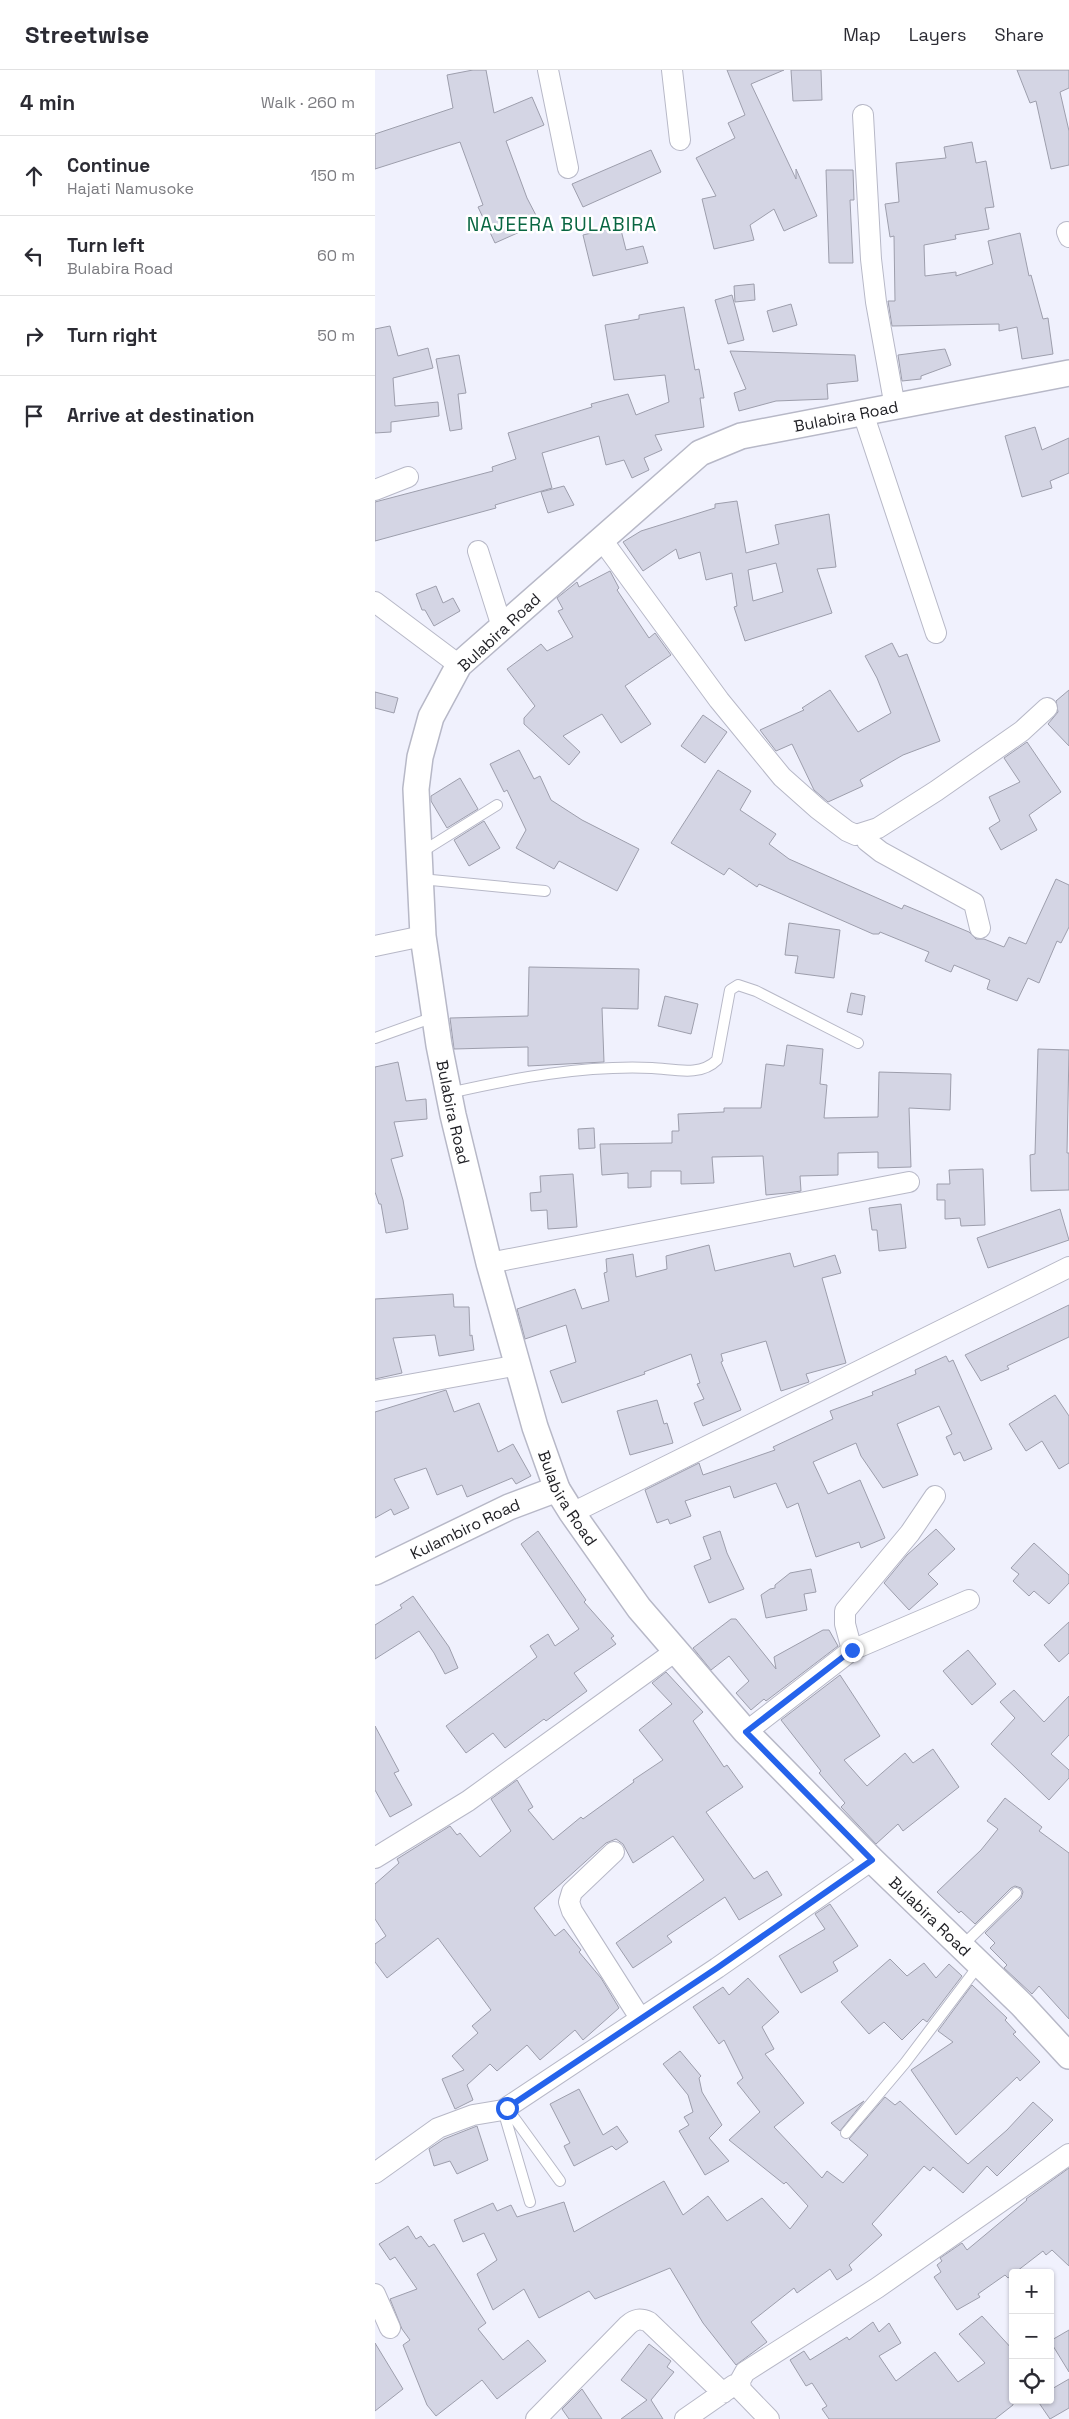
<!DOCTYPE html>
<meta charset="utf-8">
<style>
body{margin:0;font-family:"Space Grotesk",sans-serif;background:#f7f7f7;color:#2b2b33}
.controls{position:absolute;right:15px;bottom:15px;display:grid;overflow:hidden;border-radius:5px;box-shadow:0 1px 4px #0004}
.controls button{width:45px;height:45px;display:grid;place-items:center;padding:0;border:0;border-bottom:1px solid #e1e1e2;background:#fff;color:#2b2b33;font:25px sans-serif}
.stop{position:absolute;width:15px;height:15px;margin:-11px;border:4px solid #2563eb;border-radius:50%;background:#fff}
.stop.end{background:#2563eb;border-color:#fff;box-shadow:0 1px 5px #0008}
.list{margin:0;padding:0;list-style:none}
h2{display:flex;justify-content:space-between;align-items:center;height:65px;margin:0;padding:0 20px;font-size:21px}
h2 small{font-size:16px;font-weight:400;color:#7c7c81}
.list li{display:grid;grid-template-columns:32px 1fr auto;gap:15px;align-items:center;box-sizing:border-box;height:80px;padding:0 20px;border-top:1px solid #e1e1e2}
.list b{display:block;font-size:19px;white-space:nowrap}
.list p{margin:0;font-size:16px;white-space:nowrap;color:#7c7c81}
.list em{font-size:16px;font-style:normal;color:#7c7c81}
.icon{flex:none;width:28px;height:28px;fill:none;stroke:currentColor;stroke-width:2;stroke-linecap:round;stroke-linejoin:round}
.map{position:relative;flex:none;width:694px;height:2349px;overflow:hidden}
header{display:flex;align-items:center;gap:30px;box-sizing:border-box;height:70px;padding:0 25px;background:#fff;border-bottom:1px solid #e1e1e2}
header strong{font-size:24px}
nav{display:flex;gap:28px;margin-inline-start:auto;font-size:18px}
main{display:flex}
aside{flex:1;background:#fff}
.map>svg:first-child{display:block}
.building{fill:#d4d5e4;stroke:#9d9eac;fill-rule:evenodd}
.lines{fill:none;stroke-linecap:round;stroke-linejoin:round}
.service-casing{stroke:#b7b8c7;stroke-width:12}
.minor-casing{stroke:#b7b8c7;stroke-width:22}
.tertiary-casing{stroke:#b7b8c7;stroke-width:28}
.service{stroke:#fff;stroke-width:10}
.minor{stroke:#fff;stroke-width:20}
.tertiary{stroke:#fff;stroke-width:25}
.route{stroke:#2563eb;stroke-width:6}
.labels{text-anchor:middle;stroke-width:5;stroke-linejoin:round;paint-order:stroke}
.street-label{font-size:16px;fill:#1f1f24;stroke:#fff}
.quarter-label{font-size:19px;letter-spacing:1px;fill:#096642;stroke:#fff}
</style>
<header>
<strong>Streetwise</strong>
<nav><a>Map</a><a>Layers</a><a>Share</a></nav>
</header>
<main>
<aside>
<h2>4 min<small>Walk · 260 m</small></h2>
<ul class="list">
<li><svg class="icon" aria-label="ahead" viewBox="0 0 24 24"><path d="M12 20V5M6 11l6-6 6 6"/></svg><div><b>Continue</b><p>Hajati Namusoke</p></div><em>150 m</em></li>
<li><svg class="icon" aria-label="left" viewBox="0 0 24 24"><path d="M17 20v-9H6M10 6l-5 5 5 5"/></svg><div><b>Turn left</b><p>Bulabira Road</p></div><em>60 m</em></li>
<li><svg class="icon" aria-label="right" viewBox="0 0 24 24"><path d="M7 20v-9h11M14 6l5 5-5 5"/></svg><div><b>Turn right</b></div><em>50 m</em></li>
<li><svg class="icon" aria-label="arrive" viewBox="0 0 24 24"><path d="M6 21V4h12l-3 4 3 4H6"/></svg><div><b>Arrive at destination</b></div></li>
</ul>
</aside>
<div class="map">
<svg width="694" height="2349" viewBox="0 0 694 2349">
<rect width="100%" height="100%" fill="#f0f1fd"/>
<path class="building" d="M98,0h13l8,43 38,-16 12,28 -38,16 21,57 13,25 -45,20 -17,-36 5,-2 -23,-63 -85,27v-35l78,-26 -6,-33z
M352,0h57l-33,14 45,95v-10l21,47 -33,15 -10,-22 -24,16 4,15 -40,9 -12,-50 14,-3 -20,-38 39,-20 -7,-15 17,-8z
M416,0h30l1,30 -29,1z
M642,0h52v18l-9,4 9,39v34l-18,4 -15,-68 -6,2z
M597,72l4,21 10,-2 8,46 -9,1 4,21 -34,6 1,4 -32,6 1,31 31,-4v4l37,-12 -5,-23 32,-8 9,43 2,-1 12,44 5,-1 5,36 -31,5 -5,-32 -18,4v-7l-107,2 -4,-25h7l-1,-65 -4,1 -5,-33 14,-2 -3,-39 50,-5 -2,-11z
M276,80l10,22 -78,35 -11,-23z
M451,100h27l1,30h-4l3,63h-24z
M245,156l6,24 17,-4 5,17 -55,13 -10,-41z
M379,214l1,16 -20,2 -1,-16z
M357,225l12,45 -16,4 -13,-44z
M416,234l6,21 -24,7 -6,-21z
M309,237l11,63 4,-1 5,29h-4l4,29 -49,8 7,15 -18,8 5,12 -17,8 -8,-18 -18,5 -7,-29 -57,17 10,35 -57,17 1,3 -121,33v-39l118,-31 -1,-4 24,-8 -8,-26 84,-26 -1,-3 37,-10 8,21 33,-13 -4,-27 -51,5 -9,-55 34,-6v-4z
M15,256l8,30 30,-8 5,20 -40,10 2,28 43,-4 1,14 -48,6v10l-16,1v-104z
M570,279l6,16 -30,11v3l-19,2 -4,-26z
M355,281l125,4 3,26 -31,3 1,15 -52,2 -37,10 -5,-18 12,-4z
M84,285l7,38 -8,1 4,35 -12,2 -14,-72z
M660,357l7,23 27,-12v35l-19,8 2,7 -30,9 -17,-61z
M189,416l10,19 -26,8 -7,-21z
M362,431l9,52 33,-9 -4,-19 54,-11 7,53 -19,2 15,44 -87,28 -11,-34 3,-1 -5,-33 -26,7 -6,-28 -21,7 -3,-10 -33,22 -20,-29 18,-11 74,-23v-4zM401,493l7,29 -30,9 -5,-31z
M235,501l9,17 -2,2 32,48 6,-5 16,22 -46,31 26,38 -30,19 -19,-29 -39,22 17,16 -11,13 -45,-41v-6l11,-12 -28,-37 34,-25 6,7 26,-14 -15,-26 5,-2 -6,-11 20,-16 2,5z
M61,516l7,17 10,-5 7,13 -26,15 -9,-16h-3l-6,-16z
M517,573l7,14 8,-3 33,87 -37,14 -43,25 3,6 -35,16 -14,-12 -22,-46 -16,7 -16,-21 44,-20 -2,-2 28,-18 28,42 33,-19 -14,-35 -12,-22z
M694,620v56l-21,-22 10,-12 -2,-11z
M0,622l23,6 -4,15 -19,-5z
M328,645l24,17 -22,31 -24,-17z
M652,672l34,50 -32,23 8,15 -36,20 -12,-22 11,-7 -11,-24 31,-15 -16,-24z
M144,680l15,29 6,-3 11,24 31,20 57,29 -22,42 -58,-30 -5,8 -38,-21 10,-18 -19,-40 -3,2 -14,-28z
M343,700l33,21 -11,19 36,24 -7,10 20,15 113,50 2,-4 65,27 7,7h8l20,8 5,-10 17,7 30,-65 13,6v42l-8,16 -4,-2 -18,42 -11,-5 -11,23 -30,-12 3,-9 -36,-15 -3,7 -26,-11 4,-9 -49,-20 -1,2h-6l-114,-50 -2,3 -28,-19 -5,7 -53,-32z
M85,708l18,31 -31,19 -16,-27v-5z
M109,751l16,27 -31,18 -15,-26z
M414,853l51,7 -6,48 -39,-5 3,-17 -13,-1z
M154,897l110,2 -1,40 -36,-1 2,54 -76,4v-19l-74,2 -4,-31 78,-2z
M476,923l14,3 -3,19 -15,-3z
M290,926l33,8 -7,30 -33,-8z
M412,975l36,4 -3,35 7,1 -3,33 54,-1 1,-45 72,2 -1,36 -41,-2 2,59 -33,1v-16l-40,1v22l-38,1 1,15 -14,2 -21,2 -3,-39 -51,1 2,26 -33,1v-13h-30v16l-23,1v-15l-26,2 -2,-31 72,-1v-12h7l-1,-17 46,-2v-4h37l5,-44 18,2z
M663,979l31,1 -2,103h2v37l-38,1 -1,-36 5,-1z
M23,992l8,39 20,-2 1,20 -33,3 9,34 -12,3 12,41 5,29 -22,4 -5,-29h-2l-4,-12v-125z
M219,1058l1,20 -16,1 -1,-20z
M608,1099l2,56 -24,1 -1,-8 -15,1v-19h-8v-16h13l-1,-14z
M198,1104l4,53 -29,2 -1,-19 -16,1 -1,-18 11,-1 -1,-16z
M526,1134l5,44 -27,3 -2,-21h-5l-3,-22z
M685,1139l9,31 -81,28 -11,-30z
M334,1175l6,26 75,-18 4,14 41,-12 6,18 -19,5 24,85 -40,11 3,8 -28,9 -15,-50 -45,13 2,7 -2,1 20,48 -38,16 -9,-23 10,-4 -7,-15 3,-1 -9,-29 -47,18 1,2 -83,29 -12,-32 26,-9 -10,-37 -41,14 -8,-30 58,-20 7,20 27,-8 -5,-28 3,-1 -1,-13 27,-5 3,23 31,-8 -1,-13z
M78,1224l1,13h15l1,29 2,-1 2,15 -35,6 -4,-21 -42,3 9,35 -27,6v-80z
M694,1235v32l-62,29 2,3 -28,12 -16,-26z
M571,1286l3,6 4,-2 39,89 -28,12 -4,-9 -6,3 -8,-18 6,-3 -13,-28 -42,18 21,51 -35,13 -22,-32 -5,-13 -43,19 15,32 32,-14 25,58 -24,10 -2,-6 -43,15 -18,-54 -11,5 -11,-25 -42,15 -4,-12 -45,15 6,15 -21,8 -2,-5 -11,4 -12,-33 54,-27 4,12 72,-25 -2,-3 60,-28 -3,-8 43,-16 -1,-3 44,-18 -1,-4z
M71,1320l8,22 25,-9 19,49 15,-8 18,32 -15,8 -4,-6 -45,19 -5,-12 -25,10 -11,-27 -32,11 15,29 -15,7 -3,-6 -16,9v-106z
M680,1325l14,21v47l-10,6 -17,-28 -16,10 -17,-27z
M282,1330l7,24 3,-1 6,20 -43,12 -13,-44z
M561,1459l19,20 -27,25 10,10 -29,26 -25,-27 23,-28z
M163,1461l48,69 -2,2 30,34 -3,2 5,6 -42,29 13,18 -41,30 -2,-2 -39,29 -12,-15 -27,20 -20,-27 91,-69 -7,-11 18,-12 7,12 24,-17 -58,-85z
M345,1461l7,22 17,36 -35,14 -15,-37 17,-7 -8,-22z
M659,1473l35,32v8l-20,21 -15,-13 -5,5 -16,-15 6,-7 -8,-6z
M436,1499l5,23 -12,2 3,16 -41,8 -5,-23 9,-6 5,-1v-3l15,-12z
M38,1526l36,51 9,21 -13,6 -11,-21 -15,-22 -44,28v-34l27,-17 -2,-3z
M356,1549h5l40,50 -2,-12 49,-27h6l9,16 -72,55 -2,-2 -13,11 -15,-17 13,-12 -20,-25 -18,14 -18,-22z
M694,1552v31l-10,9 -15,-17z
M593,1580l28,34 -24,21 -29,-34z
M291,1602l37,40 -10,9 31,46 3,-2 16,22 -37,25 48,67 13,-8 15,24 -43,25 -14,-23 -58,39 5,6 -39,26 -17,-25 88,-63 -31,-44 -40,27 -10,-19 -7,-5 -10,4 -72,65 21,28 9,-7 17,21 -2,2 22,26 18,30 -36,32 -8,-10 -35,30 -13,-15 -30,26 -7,-7 -23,21 6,15 -18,9 -13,-30 22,-9 -12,-14 26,-23 -6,-7 19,-16 -53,-72 -51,40 -12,-16v-18l11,-8 -11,-17v-35l24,-21 -2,-4 53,-33 7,9 3,-2 20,24 31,-26 -20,-32 26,-19 16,27 -5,3 25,30 28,-23 2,2 51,-37 -1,-2 30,-20 -24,-30 33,-26 -20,-21z
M465,1605l40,61 -36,24 23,26 38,-33 8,10 20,-14 26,38 -56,44 -5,-7 -22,20 -35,-37 4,-4 -26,-30 2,-2 -40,-51z
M639,1620l30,32 25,-26v39l-18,19 18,16v8l-20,22 -58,-56 24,-26 -15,-16z
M0,1656l24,45 -5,2 18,32 -22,12 -15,-27z
M630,1728l37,29 -3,4 30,22v166l-30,-33 -7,8 -28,-26 3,-3 -17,-17 5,-5 -10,-10 36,-35 2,-6 -2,-4 -6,-2 -4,2 -36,36 -14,-13 -2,2 -22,-21 44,-42 17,-21 -11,-8z
M455,1834l28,42 -25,16 5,9 -37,22 -22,-37 46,-27 -10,-15z
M515,1889l17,17 17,-13 12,15 13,-14 13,12 -35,46 -4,-3 -21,21 -18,-18 -15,12 -28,-32z
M373,1908l31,34 -17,15 12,22 -9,5 39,49 -30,24 48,51 5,-7 16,12 25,-28 -19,-16 36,-42 10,8 5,-4 68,63 39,-34 26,-28 20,18 -56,56 -10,-10 -24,27 -30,-26 -3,4 -6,-5 -52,58 10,11 -33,30 3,5 -15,10 -7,-11 -33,24 -3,-5 -43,34 16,20 -31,23 -33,-42 -33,-55 -75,31 -6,-8 -50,27 -15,-29 -31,21 -16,-36 20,-14 -13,-27 -21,9 -9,-22 39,-17 4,8 14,-6 6,12 47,-15 10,30 90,-51 19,34 25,-19 19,25 35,-23 28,31 18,-23 -22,-24 -2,2 -55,-44 31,-28 -23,-29 6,-5 -19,-38 -5,4 -26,-37 30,-20 6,8z
M597,1915l35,33 -2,2 11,12 -3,2 27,28 -20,19 -3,-4 -61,58 -45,-65 42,-28 -15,-11z
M305,1981l21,25 -2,2 3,14 20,33 -13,13 20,23 -24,14 -26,-44 10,-6 -5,-8 9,-5 -5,-17 -25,-31z
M204,2019l24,46 14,-9 11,16 -12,8 -4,-4 -38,20 -10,-20 6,-3 -20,-39z
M489,2031l-24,30 -9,-8z
M102,2056l11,34 -31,14 -7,-13 -16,5 -5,-17 15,-10z
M694,2098v98l-17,-16 -6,5 -3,-4 -35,27 -3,-3 -27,19 2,3 -23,13 -23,-33 7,-5 -4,-7 5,-4 -2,-3 22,-15 5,7 60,-50 -1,-1z
M33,2156l8,13 5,-3 8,11 5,-3 52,79 -8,6 25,31 25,-20 18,21 -49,38 -15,-19 -46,36 -9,-11 -24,-60 7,-5 -8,-11 -12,-30 27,-10 -22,-32 -5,3 -11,-16z
M607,2246l31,34v55l-18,14h-166l-7,-10 5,-3 -15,-23 -6,3 -16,-26 14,-9 6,9 37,-23 2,3 24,-18 6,10 10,-9 12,20 -22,13 17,25 39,-29 23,30 27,-19 -26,-29z
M694,2260v42l-19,-31z
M0,2273l28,46 -28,22z
M274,2274l22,17 -4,6 7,5 -23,28 12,19h-42l26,-19 -26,-20z
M694,2309v29l-19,11 -13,-19h13v-10z
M207,2319l20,30h-33l-7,-10z"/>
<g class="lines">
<defs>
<path id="service" d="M45,783l77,-48
M46,809l124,12
M0,968l59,-21
M74,1023c66,-15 135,-28 203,-25 22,1 48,9 65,-8l13,-70 8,-5 18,6 102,52
M587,1876l54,-53
M132,2038l53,73
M128,2040l27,92
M471,2063l59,-70 74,-98"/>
<path id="minor" d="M173,0l20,98
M297,0l8,70
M488,45l8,144 5,43 19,105
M692,162l2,5
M488,343l73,220
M0,420l33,-13
M227,470l117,160 63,77 36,32 29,22 9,4 22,-7 58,-37 86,-60 25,-23
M103,481l24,76
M0,532l84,63
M490,763l2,8 14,11 93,51 6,25
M0,876l48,-10
M114,1193l420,-81
M0,1321l144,-26
M197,1443l497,-246
M477,1580l-7,-26v-13l65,-78 25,-37
M371,1662l106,-82 117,-50
M239,1782l-42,40 -3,10 3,9 68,107
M0,1788l93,-57 209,-151
M0,2103l63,-45 35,-13 30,-5 214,-142 155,-108
M0,2224l15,34
M161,2349l92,-94c7,-6 12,-7 21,-3l74,71
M310,2349l49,-34
M394,2349l-28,-29 -1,-9 5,-9 132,-84 192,-134"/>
<g id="tertiary">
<path id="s1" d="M694,303l-328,63 -41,17 -241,212 -28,52 -11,40 -4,32 7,147 16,109 14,70 36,148 46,164 22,62 15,24 67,95 107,124 126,128 150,145 47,51"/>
<path id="s2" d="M0,1502l134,-65 48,-18"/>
</g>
</defs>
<use href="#service" class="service-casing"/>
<use href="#minor" class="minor-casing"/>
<use href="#tertiary" class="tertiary-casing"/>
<use href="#service" class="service"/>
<use href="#minor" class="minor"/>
<use href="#tertiary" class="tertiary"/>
</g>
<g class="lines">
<path class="route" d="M132,2038l210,-140 155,-108 -126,-128 106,-82"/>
</g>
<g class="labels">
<g class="street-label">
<text transform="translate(471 346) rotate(-11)" y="6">Bulabira Road</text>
<text transform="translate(124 562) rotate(-43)" y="6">Bulabira Road</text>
<text dy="6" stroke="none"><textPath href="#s1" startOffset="1158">Bulabira Road</textPath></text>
<text dy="6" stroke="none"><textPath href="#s1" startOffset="1562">Bulabira Road</textPath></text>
<text dy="6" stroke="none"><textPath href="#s2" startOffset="100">Kulambiro Road</textPath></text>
<text dy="6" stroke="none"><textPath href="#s1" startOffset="2118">Bulabira Road</textPath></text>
</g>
<g class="quarter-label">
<text x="187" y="161">NAJEERA BULABIRA</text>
</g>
</g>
</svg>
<div class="controls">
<button>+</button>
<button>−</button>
<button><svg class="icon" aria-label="locate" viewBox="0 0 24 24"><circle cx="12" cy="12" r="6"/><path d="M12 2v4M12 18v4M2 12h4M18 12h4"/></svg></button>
</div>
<div class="stop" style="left:132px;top:2038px"></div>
<div class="stop end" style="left:477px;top:1580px"></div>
</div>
</main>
